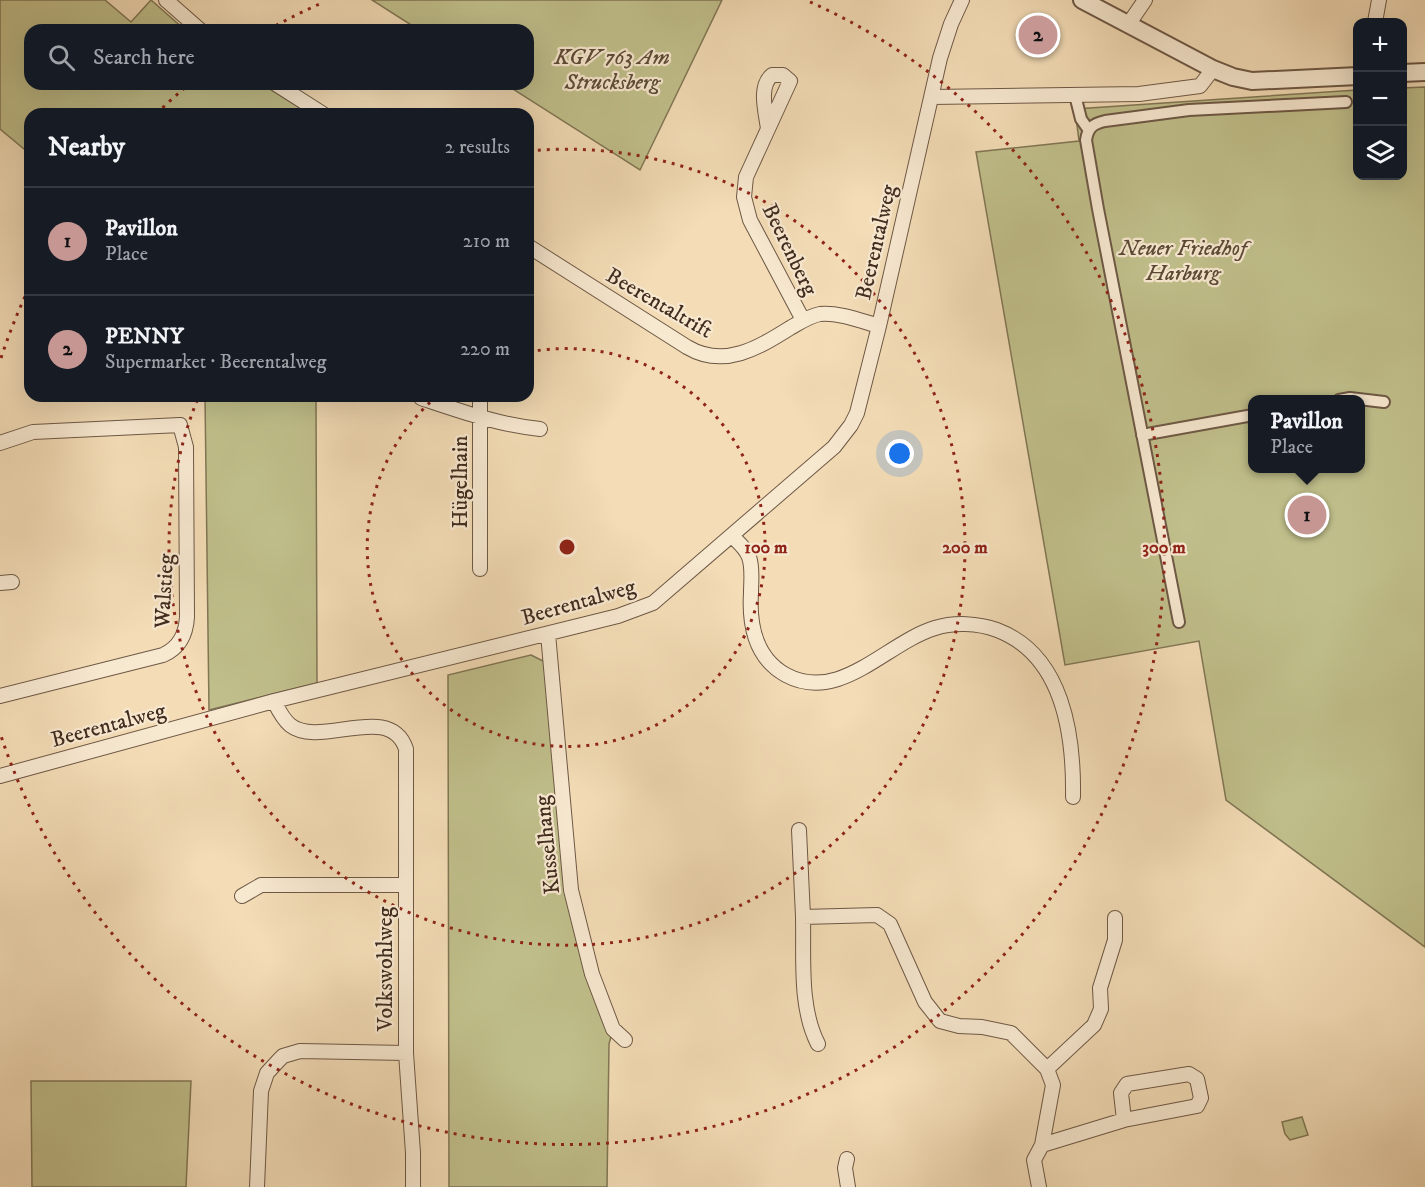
<!DOCTYPE html>
<meta charset="utf-8">
<style>
body{margin:0;font-family:"IM FELL DW Pica",serif;background:#20242c;color:#f1f3f6}
.controls{position:absolute;right:18px;top:18px;display:grid;overflow:hidden;border-radius:12px;box-shadow:0 6px 24px #0002}
.controls button{width:54px;height:54px;display:grid;place-items:center;padding:0;border:0;border-bottom:2px solid #363941;background:#171b24;color:#f1f3f6;font:30px sans-serif}
.you{position:absolute;left:900px;top:454px;width:21px;height:21px;margin:-15px;border:4px solid #fff;border-radius:50%;background:#1a73e8;box-shadow:0 0 0 9px #1a73e833}
.badge{display:grid;place-items:center;width:39px;height:39px;border-radius:50%;background:#c59692;color:#111;font-size:20px;font-weight:700}
.pin{position:absolute;translate:-50% -50%;border:3px solid #fff;box-shadow:0 2px 6px #0006}
.popup{position:absolute;left:1248px;top:395px;width:117px;height:78px;box-sizing:border-box;display:grid;place-content:center;border-radius:12px;background:#171b24;filter:drop-shadow(0 2px 4px #0005);font-size:20px;white-space:nowrap;color:#9ea1a6}
.popup b{font-size:22px;color:#f1f3f6}
.popup::after{content:'';position:absolute;left:50%;top:100%;margin-left:-12px;border:12px solid transparent;border-top-color:#171b24}
.list{margin:0;padding:0;list-style:none}
h2{display:flex;justify-content:space-between;align-items:center;height:78px;margin:0;padding:0 24px;font-size:26px}
h2 small{font-size:20px;font-weight:400;color:#9ea1a6}
.list li{display:grid;grid-template-columns:39px 1fr auto;gap:18px;align-items:center;box-sizing:border-box;height:108px;padding:0 24px;border-top:2px solid #363941}
.list b{display:block;font-size:22px;white-space:nowrap}
.list p{margin:0;font-size:20px;white-space:nowrap;color:#9ea1a6}
.list em{font-size:20px;font-style:normal;color:#9ea1a6}
.icon{flex:none;width:33px;height:33px;fill:none;stroke:currentColor;stroke-width:2;stroke-linecap:round;stroke-linejoin:round}
.map{position:relative;flex:none;width:1425px;height:1187px;overflow:hidden}
.search{position:absolute;background:#171b24;box-shadow:0 6px 24px #0002;left:24px;top:24px;width:510px;height:66px;display:flex;align-items:center;gap:15px;box-sizing:border-box;padding:0 21px;border-radius:18px;color:#9ea1a6;font-size:22px}
.panel{position:absolute;background:#171b24;box-shadow:0 6px 24px #0002;left:24px;top:108px;width:510px;height:294px;border-radius:18px}
.map>svg:first-child{display:block}
.green{fill:#c0bf8b;stroke:#817655;stroke-width:1.5;fill-rule:evenodd}
.lines{fill:none;stroke-linecap:round;stroke-linejoin:round}
.pedestrian-casing{stroke:#6e5845;stroke-width:14}
.minor-casing{stroke:#6e5845;stroke-width:16}
.tertiary-casing{stroke:#6e5845;stroke-width:20}
.pedestrian{stroke:#f7e8d0;stroke-width:10}
.minor{stroke:#f7e8d0;stroke-width:14}
.tertiary{stroke:#f7e8d0;stroke-width:16}
.ring{fill:none;stroke:#8f2418;stroke-width:3;stroke-dasharray:3 6}
.labels{text-anchor:middle;stroke-width:4.5;stroke-linejoin:round;paint-order:stroke}
.park-label{font-size:22px;font-style:italic;fill:#5b4935;stroke:#f7e8d0}
.street-label{font-size:22px;fill:#422c1f;stroke:#f7e8d0}
.centre{fill:#8f2418;stroke:#f7e8d0;stroke-width:3}
.ring-label{font-size:18px;text-anchor:middle;font-weight:bold;fill:#8f2418;stroke:#f7e8d0;stroke-width:4.5;stroke-linejoin:round;paint-order:stroke}
</style>
<div class="map">
<svg width="1425" height="1187" viewBox="0 0 1425 1187">
<rect width="100%" height="100%" fill="#f3dcb6"/>
<filter id="stains"><feTurbulence type="fractalNoise" baseFrequency=".00333" numOctaves="4"/><feColorMatrix values="0 0 0 0 .2 0 0 0 0 .09 0 0 0 0 .02 0 0 0 .5 -.17"/></filter>
<radialGradient id="worn" r=".72"><stop offset=".6" stop-color="#630" stop-opacity="0"/><stop offset="1" stop-color="#630" stop-opacity=".3"/></radialGradient>
<path class="green" d="M0,0h105l26,22 20,-22 34,30h-155v54h232l48,30h-280v40l-30,-25z
M372,0h350l-82,170 -135,-86h23v-54h-109z
M1425,87v860l-199,-147 -27,-159 -134,24 -89,-513 103,-11 -4,-32 282,-19 1,86h44l1,-88zM1253,400h108v68h-108z
M205,396h111l1,287 -108,27z
M531,655l20,10 16,188 46,176 -4,15 -2,143h-158l-1,-512z
M31,1081h160l-5,106h-154z
M1302,1117l6,18 -18,5 -5,-6 -3,-12z"/>
<g class="lines">
<defs>
<path id="pedestrian" d="M1075,95l6,24 7,10
M1339,400l11,-2 34,4
M1142,435l111,-20
M1179,622l-81,-413 -12,-69c2,-12 6,-16 19,-19l84,-11 157,-8"/>
<path id="minor" d="M166,0l34,30
M1375,22l4,-22
M1128,25l17,-25
M276,84l47,30
M932,97l207,-3 61,-8 13,-17
M768,129c-2,-17 -10,-42 4,-54h11l7,6 -44,96 -2,20 6,23 53,100
M528,246l159,101c37,22 71,1 103,-19 9,-5 19,-12 30,-14 18,-2 41,7 59,12
M421,398c39,13 78,27 119,31
M0,443l33,-11 147,-7 6,22 1,170c-1,18 -8,31 -24,38l-163,41
M732,536c6,6 14,12 17,21 4,11 2,24 2,36 -2,32 4,65 35,82 54,29 100,-32 149,-47 19,-6 43,-5 62,2 66,25 77,105 76,167
M480,569v-173
M0,583l12,-1
M548,634l23,256 21,84 21,55 12,11
M274,701c4,8 8,17 16,24 30,24 100,-24 116,24v304l7,100v34
M0,776l274,-75 344,-85 35,-13 181,-156 17,-22 6,-12 22,-87 61,-268 11,-34 11,-24
M799,830l4,87
M242,896l19,-11h144
M818,1044c-19,-37 -14,-86 -15,-127l74,-2 13,9 35,78 15,19 19,5 23,1 29,6 36,36 6,16 -11,60 -8,15 5,27
M1047,1069l47,-44 7,-16 -1,-21 15,-48v-22
M1042,1145l82,-25 -3,-27 6,-9 62,-10 8,5 4,19 -4,8 -73,14
M847,1159l-2,9 3,19
M257,1187l4,-96 6,-18 12,-13 4,-4 17,-5 106,2"/>
<path id="tertiary" d="M1082,0l131,69 20,8 19,4 106,-5
M1402,73l23,-1"/>
</defs>
<use href="#pedestrian" class="pedestrian-casing"/>
<use href="#minor" class="minor-casing"/>
<use href="#tertiary" class="tertiary-casing"/>
<use href="#pedestrian" class="pedestrian"/>
<use href="#minor" class="minor"/>
<use href="#tertiary" class="tertiary"/>
</g>
<g class="ring">
<path d="M529 352A199 199 0 1 1 436 397"/>
<path d="M529 151A398 398 0 1 1 198 398"/>
<path d="M1 358A597 597 0 0 1 28 290M156 114A597 597 0 0 1 187 86M268 30A597 597 0 0 1 324 2M810 2A597 597 0 1 1 1 736"/>
</g>
<g class="labels">
<g class="park-label">
<text x="612" y="64">KGV 763 Am<tspan x="612" dy="25">Strucksberg</tspan></text>
<text x="1183" y="255">Neuer Friedhof<tspan x="1183" dy="25">Harburg</tspan></text>
</g>
<g class="street-label">
<text transform="translate(875 242) rotate(-77)" y="8">Beerentalweg</text>
<text transform="translate(791 249) rotate(64)" y="8">Beerenberg</text>
<text transform="translate(660 302) rotate(30)" y="8">Beerentaltrift</text>
<text transform="translate(459 482) rotate(-90)" y="8">Hügelhain</text>
<text transform="translate(163 591) rotate(-87)" y="8">Walstieg</text>
<text transform="translate(578 601) rotate(-16)" y="8">Beerentalweg</text>
<text transform="translate(108 724) rotate(-15)" y="8">Beerentalweg</text>
<text transform="translate(546 845) rotate(-96)" y="8">Kusselhang</text>
<text transform="translate(384 969) rotate(-90)" y="8">Volkswohlweg</text>
</g>
</g>
<circle cx="567" cy="547" r="9" class="centre"/>
<g class="ring-label">
<text x="766" y="553">100 m</text>
<text x="965" y="553">200 m</text>
<text x="1164" y="553">300 m</text>
</g>
<rect width="100%" height="100%" filter="url(#stains)"/>
<rect width="100%" height="100%" fill="url(#worn)"/>
</svg>
<div class="controls">
<button>+</button>
<button>−</button>
<button><svg class="icon" aria-label="layers" viewBox="0 0 24 24"><path d="M12 4l9 5-9 5-9-5zM3 14l9 5 9-5"/></svg></button>
</div>
<div class="you"></div>
<div class="pin badge" style="left:1307px;top:515px">1</div>
<div class="popup"><b>Pavillon</b>Place</div>
<div class="pin badge" style="left:1038px;top:35px">2</div>
<div class="search"><svg class="icon" aria-label="search" viewBox="0 0 24 24"><circle cx="10" cy="10" r="6"/><path d="M15 15l6 6"/></svg>Search here</div>
<section class="panel">
<h2>Nearby<small>2 results</small></h2>
<ul class="list">
<li><span class="badge">1</span><div><b>Pavillon</b><p>Place</p></div><em>210 m</em></li>
<li><span class="badge">2</span><div><b>PENNY</b><p>Supermarket · Beerentalweg</p></div><em>220 m</em></li>
</ul>
</section>
</div>
